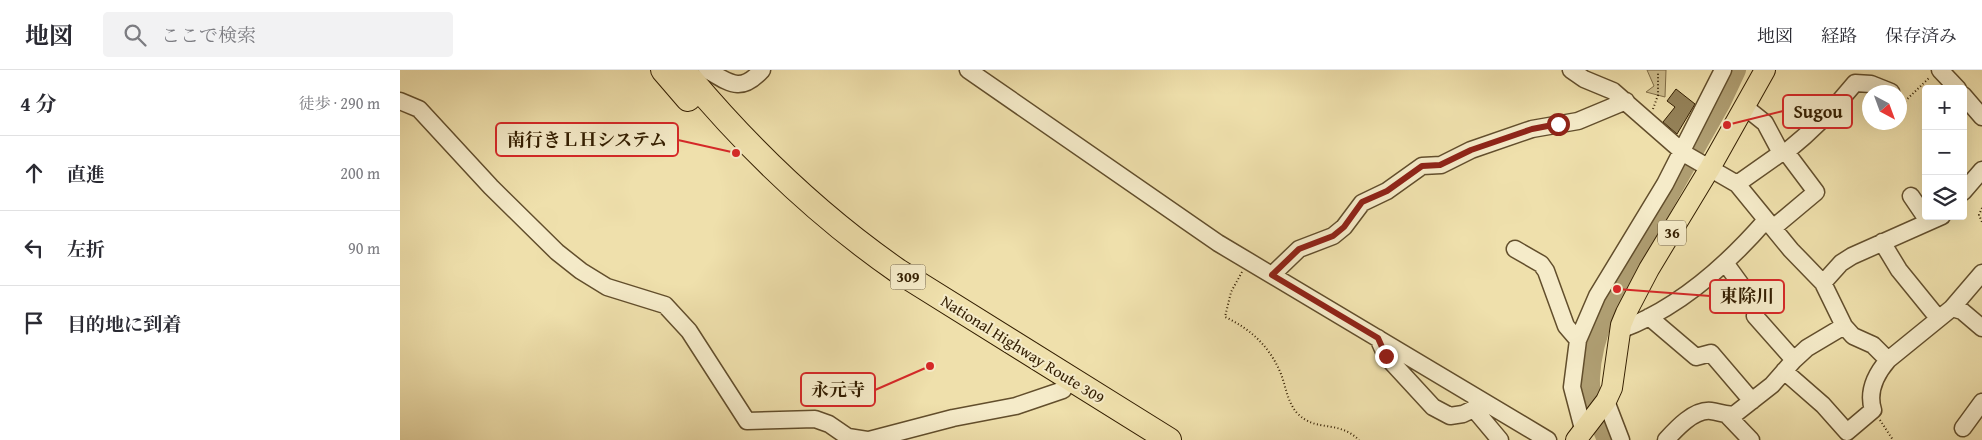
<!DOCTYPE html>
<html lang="ja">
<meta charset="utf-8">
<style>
body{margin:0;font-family:"Gentium Book Plus","Noto Serif JP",serif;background:#f2f2f3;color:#2b2b33}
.controls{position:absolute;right:15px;top:15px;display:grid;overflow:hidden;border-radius:5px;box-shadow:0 5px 20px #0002}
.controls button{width:45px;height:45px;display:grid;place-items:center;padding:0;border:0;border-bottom:1px solid #e1e1e2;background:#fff;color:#2b2b33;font:25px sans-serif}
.compass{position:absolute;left:1462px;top:15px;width:45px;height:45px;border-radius:50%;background:#fff;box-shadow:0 5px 20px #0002;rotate:139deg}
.stop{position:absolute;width:15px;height:15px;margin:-11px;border:4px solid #8f2418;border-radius:50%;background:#fff}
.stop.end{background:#8f2418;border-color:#fff;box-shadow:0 1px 5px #0008}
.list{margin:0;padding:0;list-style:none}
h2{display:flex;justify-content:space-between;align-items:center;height:65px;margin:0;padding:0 20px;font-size:21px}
h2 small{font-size:16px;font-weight:400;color:#7c7c81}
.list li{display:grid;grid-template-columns:32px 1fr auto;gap:15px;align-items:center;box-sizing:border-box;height:75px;padding:0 20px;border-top:1px solid #e1e1e2}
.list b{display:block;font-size:19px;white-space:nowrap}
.list em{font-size:16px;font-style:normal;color:#7c7c81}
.icon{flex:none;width:28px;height:28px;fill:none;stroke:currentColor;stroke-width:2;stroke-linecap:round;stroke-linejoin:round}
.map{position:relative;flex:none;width:1582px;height:370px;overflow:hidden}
header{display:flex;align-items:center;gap:30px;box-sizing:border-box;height:70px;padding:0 25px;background:#fff;border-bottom:1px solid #e1e1e2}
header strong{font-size:24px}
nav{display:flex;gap:28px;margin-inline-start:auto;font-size:18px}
.search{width:350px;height:45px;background:#f2f2f3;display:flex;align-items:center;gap:12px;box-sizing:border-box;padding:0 18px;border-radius:5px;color:#7c7c81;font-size:19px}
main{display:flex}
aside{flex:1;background:#fff}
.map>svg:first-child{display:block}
.green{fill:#cfbf8f;stroke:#816e48}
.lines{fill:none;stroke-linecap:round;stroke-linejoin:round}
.river{stroke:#af9e72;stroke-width:20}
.building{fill:#95835a;stroke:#331e01}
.minor-casing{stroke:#624e2c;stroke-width:19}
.major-casing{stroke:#331e01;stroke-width:22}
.highway-casing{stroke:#331e01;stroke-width:26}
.path{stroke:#331e01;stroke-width:2;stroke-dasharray:1 2.5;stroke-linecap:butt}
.minor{stroke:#f5ebc9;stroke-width:16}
.major{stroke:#efe0ac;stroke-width:20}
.highway{stroke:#efe0ac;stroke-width:24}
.route{stroke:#8f2418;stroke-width:6}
.labels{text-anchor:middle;stroke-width:4;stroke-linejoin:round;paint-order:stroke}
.shield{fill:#f5ebc9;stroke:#6d5c3d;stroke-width:1}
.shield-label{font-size:15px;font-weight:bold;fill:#331e01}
.street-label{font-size:16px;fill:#331e01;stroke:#f5ebc9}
.leader{fill:none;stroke:#d62828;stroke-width:2}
.callout-dot{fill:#d62828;stroke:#f5ebc9;stroke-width:2}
.callout{fill:#f5ebc9;stroke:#d62828;stroke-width:2}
.callout-label{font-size:18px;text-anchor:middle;font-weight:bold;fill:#331e01}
</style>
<header>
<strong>地図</strong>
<div class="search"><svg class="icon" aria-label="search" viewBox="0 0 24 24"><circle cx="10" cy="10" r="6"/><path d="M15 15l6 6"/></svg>ここで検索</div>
<nav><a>地図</a><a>経路</a><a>保存済み</a></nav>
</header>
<main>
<aside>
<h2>4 分<small>徒歩 · 290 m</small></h2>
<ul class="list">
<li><svg class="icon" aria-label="ahead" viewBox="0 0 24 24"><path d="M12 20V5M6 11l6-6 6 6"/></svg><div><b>直進</b></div><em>200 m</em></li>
<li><svg class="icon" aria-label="left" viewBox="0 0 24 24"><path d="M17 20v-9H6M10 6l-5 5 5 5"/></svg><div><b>左折</b></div><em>90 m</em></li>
<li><svg class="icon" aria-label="arrive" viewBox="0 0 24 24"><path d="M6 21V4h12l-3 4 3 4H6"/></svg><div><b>目的地に到着</b></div></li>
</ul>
</aside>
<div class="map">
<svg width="1582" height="370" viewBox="0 0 1582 370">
<rect width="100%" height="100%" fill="#efe0ac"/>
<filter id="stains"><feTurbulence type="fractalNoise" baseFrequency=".004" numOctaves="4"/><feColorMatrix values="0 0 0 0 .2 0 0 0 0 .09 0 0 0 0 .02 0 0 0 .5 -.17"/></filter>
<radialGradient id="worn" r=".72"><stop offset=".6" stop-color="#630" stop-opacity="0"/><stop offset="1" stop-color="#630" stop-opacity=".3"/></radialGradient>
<path class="green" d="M1247,0h19l-1,27 -19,-5 8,-6z"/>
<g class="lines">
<path class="river" d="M1207,370c-8,-20 -18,-39 -17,-62 2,-56 36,-105 62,-153 23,-41 46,-82 69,-123l15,-32"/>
</g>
<path class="building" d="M1276,19l19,15 -18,30 -14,-12 12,-15 -8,-6z"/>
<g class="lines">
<defs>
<path id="minor" d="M307,0c24,14 34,23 55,0
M568,0l250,173 330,197
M1171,0l13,9 29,12 72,63 52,30 54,66 32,33 21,43 9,10 20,9 15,15 64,-52 10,3 20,17
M1540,0l18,19
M1563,25l19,22
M0,31l19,8 72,78 66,65 24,19 26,16 58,18 24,26 58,90 68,-2 14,5 19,13 19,3
M1345,37l20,16 16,30
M1337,114l44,-31 5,-1c25,-20 48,-43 69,-69l16,1 20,8
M1563,122l19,-22
M1511,126l17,25
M1373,158l43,-36 -30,-40
M1482,172l17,28 39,48
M1115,179l26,15 5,7 20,55 12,14
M1326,194l32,44 -3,8 39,44
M872,205l27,-26 34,-13 11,-9 18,-24 25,-12 35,-25 19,-1 30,-15 61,-21 46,-8 48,-20
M1423,213l18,-20 11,-7 90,-40
M1552,238l30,-35
M1249,247l47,40 15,-4 41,48
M1220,260c58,-21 106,-64 146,-110
M978,268l8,18 47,51 17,9 13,-2 23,-11
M1384,301l39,34 24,27 26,-22c-6,-19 3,-36 15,-50
M1206,331l15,39
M1074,339l26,31
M1327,345l24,25
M1563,358l19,-26
M1183,359l-11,-42 6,-47 19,-44 68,-112 58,-114
M469,370l84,-22 63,-12 47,-16 7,-11
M1266,370c10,-11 28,-31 45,-29 9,1 15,5 24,3l37,-29 22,-25 13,-12 37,-22"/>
<path id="major" d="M1176,370l30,-39 6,-13 9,-63 5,-12 23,-44 61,-101 55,-98"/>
<path id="highway" d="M263,0l25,29
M283,0c63,76 133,144 215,201l271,169"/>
</defs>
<use href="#minor" class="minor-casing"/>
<use href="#major" class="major-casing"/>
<use href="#highway" class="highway-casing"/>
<path class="path" d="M1500,36l29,-28
M1253,39l5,-14v-22
M1468,39l2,-4
M1582,138l-3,7 3,7
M842,202l-11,20 -6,25c26,12 45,30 56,57 5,13 6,27 16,39 19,20 40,6 62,27
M1480,350l13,20"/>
<use href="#minor" class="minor"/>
<use href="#major" class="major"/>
<use href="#highway" class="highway"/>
</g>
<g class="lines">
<path class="route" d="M986,286l-8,-18 -106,-63 27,-26 34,-13 11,-9 18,-25 25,-11 35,-25 18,-1 31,-15 61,-21 26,-5"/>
</g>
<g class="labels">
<g class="shield">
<rect x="1258" y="150.5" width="28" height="25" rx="4"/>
<rect x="490.5" y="194.5" width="35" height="25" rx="4"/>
</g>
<g class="shield-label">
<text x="1272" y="168">36</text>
<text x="508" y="212">309</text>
</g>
<g class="street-label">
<text transform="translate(623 279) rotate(32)" y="6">National Highway Route 309</text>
</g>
</g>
<path class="leader" d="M1327 55L1383 41M336 83L278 70M1217 219L1310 226M530 296L475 320"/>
<g class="callout-dot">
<circle cx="1327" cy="55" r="5"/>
<circle cx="336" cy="83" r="5"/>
<circle cx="1217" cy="219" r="5"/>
<circle cx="530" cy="296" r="5"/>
</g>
<g class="callout">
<rect x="1383" y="25" width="69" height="33" rx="5"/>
<rect x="96" y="53" width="182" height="33" rx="5"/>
<rect x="1310" y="210" width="74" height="33" rx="5"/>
<rect x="401" y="303" width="74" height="33" rx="5"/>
</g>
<g class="callout-label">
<text x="1418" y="48">Sugou</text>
<text x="187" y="76">南行きＬＨシステム</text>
<text x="1347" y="232">東除川</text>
<text x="438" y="326">永元寺</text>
</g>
<rect width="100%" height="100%" filter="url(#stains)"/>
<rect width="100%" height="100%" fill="url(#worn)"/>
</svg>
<div class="controls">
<button>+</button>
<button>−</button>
<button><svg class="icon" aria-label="layers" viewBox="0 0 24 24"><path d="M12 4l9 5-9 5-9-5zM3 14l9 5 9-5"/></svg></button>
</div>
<svg class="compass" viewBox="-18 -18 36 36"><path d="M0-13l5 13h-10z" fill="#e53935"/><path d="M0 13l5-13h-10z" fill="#7c7c81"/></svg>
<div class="stop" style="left:1158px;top:54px"></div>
<div class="stop end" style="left:986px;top:286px"></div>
</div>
</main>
